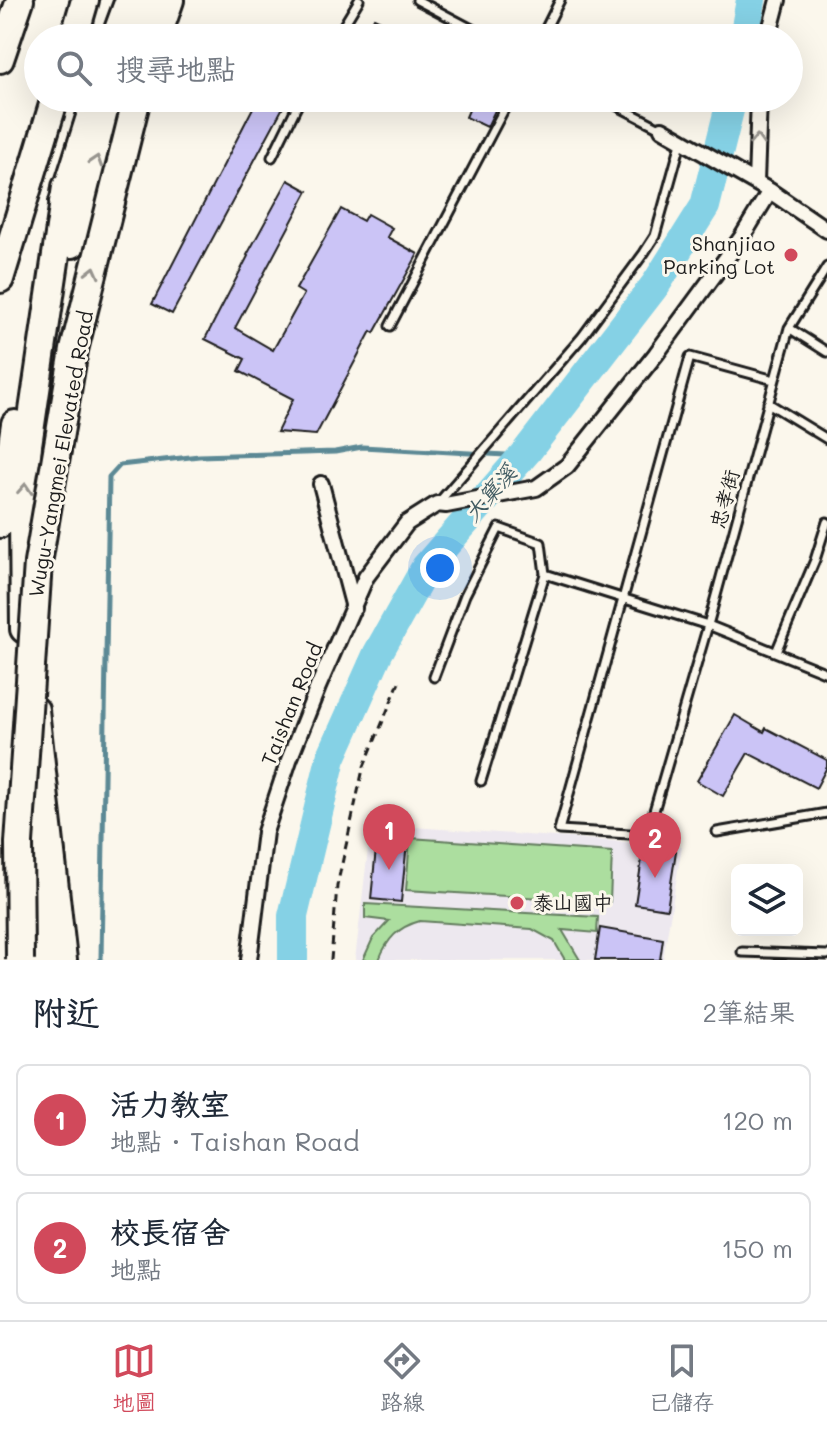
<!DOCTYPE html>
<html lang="zh-TW">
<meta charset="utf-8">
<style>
body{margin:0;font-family:Mali,"LXGW WenKai TC",sans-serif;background:#f2f2f3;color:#1f2937}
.controls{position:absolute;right:24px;bottom:24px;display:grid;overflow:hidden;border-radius:12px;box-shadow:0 8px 32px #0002}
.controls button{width:72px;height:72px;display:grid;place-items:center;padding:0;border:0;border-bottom:2px solid #e0e1e3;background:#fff;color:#1f2937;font:40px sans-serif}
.you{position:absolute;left:440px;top:568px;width:28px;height:28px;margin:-20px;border:6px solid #fff;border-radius:50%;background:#1a73e8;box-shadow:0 0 0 12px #1a73e833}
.badge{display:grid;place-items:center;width:52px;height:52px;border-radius:50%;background:#d1495b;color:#fff;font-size:26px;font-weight:700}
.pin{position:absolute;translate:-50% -66px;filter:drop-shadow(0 2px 4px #0008)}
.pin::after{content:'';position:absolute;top:42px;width:28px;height:24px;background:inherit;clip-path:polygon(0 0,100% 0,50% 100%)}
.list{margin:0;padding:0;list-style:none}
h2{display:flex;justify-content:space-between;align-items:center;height:104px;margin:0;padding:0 32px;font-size:34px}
h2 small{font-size:26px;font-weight:400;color:#747a83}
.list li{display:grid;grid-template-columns:52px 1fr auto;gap:24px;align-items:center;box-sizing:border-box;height:112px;margin:0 16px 16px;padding:0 16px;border:2px solid #e0e1e3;border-radius:12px}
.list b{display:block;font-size:30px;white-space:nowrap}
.list p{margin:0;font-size:26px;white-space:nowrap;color:#747a83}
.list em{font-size:26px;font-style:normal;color:#747a83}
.icon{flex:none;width:44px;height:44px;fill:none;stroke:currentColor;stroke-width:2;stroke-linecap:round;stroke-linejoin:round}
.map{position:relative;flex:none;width:827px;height:960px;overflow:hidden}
.search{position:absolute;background:#fff;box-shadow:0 8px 32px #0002;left:24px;right:24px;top:24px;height:88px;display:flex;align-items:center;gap:20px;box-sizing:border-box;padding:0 28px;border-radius:44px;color:#747a83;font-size:30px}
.sheet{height:360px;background:#fff}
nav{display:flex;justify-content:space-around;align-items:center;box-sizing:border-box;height:112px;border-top:2px solid #e0e1e3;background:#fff;font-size:22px;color:#747a83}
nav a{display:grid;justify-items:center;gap:4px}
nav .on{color:#d1495b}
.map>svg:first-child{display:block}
.built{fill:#ede8ef}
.green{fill:#acde9f;stroke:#647d5e;stroke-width:2}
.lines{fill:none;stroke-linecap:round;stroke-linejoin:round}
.stream{stroke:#5b8995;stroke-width:5}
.river{stroke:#85d1e5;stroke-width:30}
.building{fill:#cbc4f6;stroke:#1c1c1c;stroke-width:2}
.service-casing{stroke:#1c1c1c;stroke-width:13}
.minor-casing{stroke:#1c1c1c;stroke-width:20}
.motorway-casing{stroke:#1c1c1c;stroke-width:32}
.path{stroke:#1c1c1c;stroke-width:3;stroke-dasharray:8 6;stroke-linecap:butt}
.service{stroke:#fbf7ec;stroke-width:7}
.minor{stroke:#fbf7ec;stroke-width:14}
.motorway{stroke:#fbf7ec;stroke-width:26}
.motorway-bridge-casing{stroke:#1c1c1c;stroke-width:32;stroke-linecap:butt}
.motorway-bridge{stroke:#fbf7ec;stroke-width:26}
.oneway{stroke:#97948e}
.poi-dot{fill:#d1495b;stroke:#fbf7ec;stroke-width:3}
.labels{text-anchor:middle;stroke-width:6;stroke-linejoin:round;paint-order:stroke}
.poi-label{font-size:20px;fill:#1c1c1c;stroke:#fbf7ec;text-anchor:end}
.street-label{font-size:20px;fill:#1c1c1c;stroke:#fbf7ec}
.water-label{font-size:22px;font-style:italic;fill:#415b62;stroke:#fbf7ec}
</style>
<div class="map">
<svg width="827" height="960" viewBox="0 0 827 960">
<rect width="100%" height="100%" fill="#fbf7ec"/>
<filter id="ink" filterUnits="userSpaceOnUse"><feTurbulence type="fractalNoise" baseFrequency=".0125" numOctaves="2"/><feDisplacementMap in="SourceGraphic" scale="16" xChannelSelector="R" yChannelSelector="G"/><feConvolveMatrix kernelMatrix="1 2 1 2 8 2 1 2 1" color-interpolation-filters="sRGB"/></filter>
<g filter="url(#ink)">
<path class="built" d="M371,824l311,22 -19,114h-308z"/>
<path class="green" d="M410,838l202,14 -2,50 -204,-12z
M365,904l233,13 -1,16 -35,-3 18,30h-15l-11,-19 -22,-12 -112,-8c-22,6 -33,18 -41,39h-16l10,-22 16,-17 -24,-3z"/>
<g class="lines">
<path class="stream" d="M101,960l8,-483 11,-12 79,-9 136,-4 27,-5 160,9"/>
<path class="river" d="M744,38l7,-38
M293,960v-44l38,-158 47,-105 48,-86 101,-116 129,-167 49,-78 27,-108"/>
</g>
<path class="building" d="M374,18l44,20h-54z
M258,98h30l-116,216 -20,-10z
M474,98h27l-14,29 -21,-10z
M288,180l20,11 -73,137 38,22 31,-56 -8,-5 45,-80 22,12 4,-7 25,14 -5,9 31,17 -44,79 -3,-2 -55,104 -39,-3 16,-33 -54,-28 6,-12 -40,-20 43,-83 -1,-1z
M735,715l29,17 2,-4 61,32v7l-11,21 -68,-35 -25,43 -26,-15z
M377,839l30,3 -6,60 -30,-3z
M644,846l32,5 -9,58 -32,-5z
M600,928l63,11 -3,21h-65z"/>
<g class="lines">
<defs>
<path id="service" d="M417,0l72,38
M336,38l23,-38
M541,38l19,-38
M602,98l60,31
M272,157l29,-59
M827,267l-38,61 -81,297 119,48
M390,326l120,-228
M789,328l38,24
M768,403l59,36
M439,502l143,-165 62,-84 11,-17 27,-97
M776,652l39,-92 12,-38
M434,677l31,-82 34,-67 42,15 4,31 163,51 -61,210 -88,-5 131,-473 84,23
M481,781l64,-207
M717,832l110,-19
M742,952l85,3"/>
<path id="minor" d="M768,38l10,-38
M662,129l108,62 57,39
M756,182l3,-84
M321,484l33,124
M249,960l16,-128 24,-72 29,-73 48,-110 41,-54 30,-19 9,1 90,-17 31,-22 89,-112 86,-117 28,-46"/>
<path id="motorway" d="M74,38l11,-38
M115,38l14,-38
M136,38l13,-38
M157,38l13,-38
M0,59l20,-59
M63,202l33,-104
M72,244l45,-146
M0,279l55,-181
M0,524l15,-100
M24,629l-1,-111 5,-73 38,-258
M35,710l28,250
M31,804l10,156"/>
</defs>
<use href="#service" class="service-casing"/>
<use href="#minor" class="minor-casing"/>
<use href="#motorway" class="motorway-casing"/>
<path class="path" d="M331,960l6,-74 26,-117 37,-89"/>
<use href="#service" class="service"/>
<use href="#minor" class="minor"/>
<use href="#motorway" class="motorway"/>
<defs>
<path id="motorway-bridge" d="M20,960l-1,-117 19,-280 36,-213 63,-252"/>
</defs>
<use href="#motorway-bridge" class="motorway-bridge-casing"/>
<use href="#motorway-bridge" class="motorway-bridge"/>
</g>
<defs><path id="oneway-chevron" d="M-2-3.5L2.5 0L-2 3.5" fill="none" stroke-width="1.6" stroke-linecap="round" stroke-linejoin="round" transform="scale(2)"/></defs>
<g class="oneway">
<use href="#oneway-chevron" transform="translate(757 140) rotate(-88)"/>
<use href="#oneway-chevron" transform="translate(96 161) rotate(-72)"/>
<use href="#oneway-chevron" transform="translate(93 272) rotate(-76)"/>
<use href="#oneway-chevron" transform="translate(25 489) rotate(-86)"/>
</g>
</g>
<g class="poi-dot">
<circle cx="791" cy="255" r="8"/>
<circle cx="517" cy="903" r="8"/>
</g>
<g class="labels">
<g class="poi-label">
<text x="775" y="251">Shanjiao<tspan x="775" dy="23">Parking Lot</tspan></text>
<text x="533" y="910" text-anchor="start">泰山國中</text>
</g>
<g class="street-label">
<text transform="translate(61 454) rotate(-80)" y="7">Wugu-Yangmei Elevated Road</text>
<text transform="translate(725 499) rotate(-75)" y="7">忠孝街</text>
<text transform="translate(292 704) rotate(-68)" y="7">Taishan Road</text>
</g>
<g class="water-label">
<text transform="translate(490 493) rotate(-49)" y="8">大窠溪</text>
</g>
</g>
</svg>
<div class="controls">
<button><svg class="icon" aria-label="layers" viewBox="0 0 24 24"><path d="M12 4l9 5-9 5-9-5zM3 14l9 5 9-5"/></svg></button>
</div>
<div class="you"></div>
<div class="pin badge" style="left:389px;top:870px">1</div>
<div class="pin badge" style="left:655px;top:878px">2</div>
<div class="search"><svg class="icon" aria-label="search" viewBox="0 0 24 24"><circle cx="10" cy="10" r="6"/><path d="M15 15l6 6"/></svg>搜尋地點</div>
</div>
<section class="sheet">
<h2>附近<small>2筆結果</small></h2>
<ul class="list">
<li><span class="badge">1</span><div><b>活力教室</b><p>地點 · Taishan Road</p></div><em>120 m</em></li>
<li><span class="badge">2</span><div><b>校長宿舍</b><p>地點</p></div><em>150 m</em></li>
</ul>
</section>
<nav>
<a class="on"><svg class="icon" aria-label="map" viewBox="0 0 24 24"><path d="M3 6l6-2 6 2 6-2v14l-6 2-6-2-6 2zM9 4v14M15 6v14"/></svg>地圖</a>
<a><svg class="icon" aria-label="directions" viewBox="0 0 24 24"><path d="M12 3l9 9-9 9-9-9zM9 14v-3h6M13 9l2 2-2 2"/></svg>路線</a>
<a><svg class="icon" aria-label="saved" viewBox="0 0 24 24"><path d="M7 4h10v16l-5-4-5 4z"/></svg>已儲存</a>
</nav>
